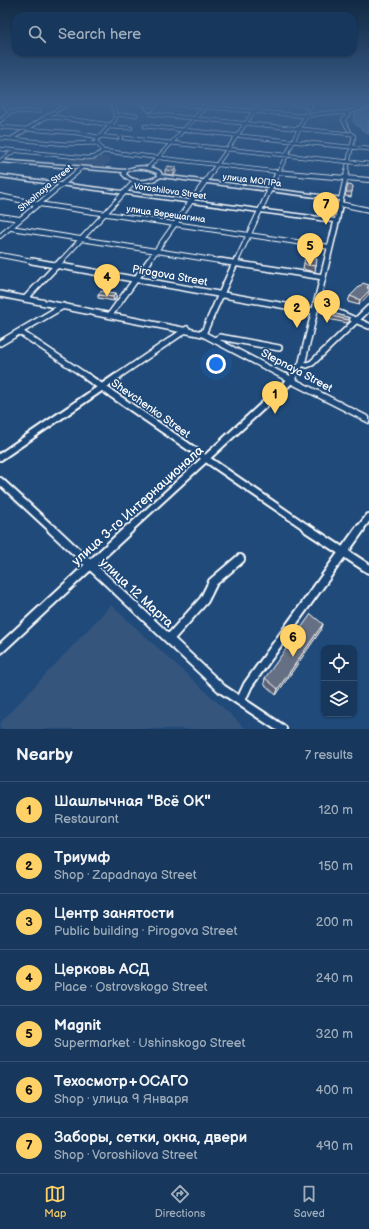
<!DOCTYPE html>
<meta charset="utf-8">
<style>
body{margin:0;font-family:"Balsamiq Sans",sans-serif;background:#203f62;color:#f1f3f6}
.controls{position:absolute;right:12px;bottom:12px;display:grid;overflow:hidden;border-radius:8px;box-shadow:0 1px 3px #0004}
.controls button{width:36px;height:36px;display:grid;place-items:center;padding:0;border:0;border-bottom:1px solid #365272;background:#17385c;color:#f1f3f6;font:20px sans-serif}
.you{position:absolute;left:216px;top:364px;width:14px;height:14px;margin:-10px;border:3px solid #fff;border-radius:50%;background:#1a73e8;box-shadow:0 0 0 6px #1a73e833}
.badge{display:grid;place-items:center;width:26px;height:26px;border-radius:50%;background:#ffd166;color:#111;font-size:13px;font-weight:700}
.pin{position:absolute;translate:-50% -33px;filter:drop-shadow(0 1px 2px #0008)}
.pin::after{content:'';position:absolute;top:21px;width:14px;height:12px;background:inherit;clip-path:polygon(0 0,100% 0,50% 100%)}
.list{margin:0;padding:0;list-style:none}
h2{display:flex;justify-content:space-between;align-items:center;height:52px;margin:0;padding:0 16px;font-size:17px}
h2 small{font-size:13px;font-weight:400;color:#9eacbb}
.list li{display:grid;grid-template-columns:26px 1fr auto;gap:12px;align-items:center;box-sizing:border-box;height:56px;padding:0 16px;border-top:1px solid #365272}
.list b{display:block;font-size:15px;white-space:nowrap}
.list p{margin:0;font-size:13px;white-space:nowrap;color:#9eacbb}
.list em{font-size:13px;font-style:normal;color:#9eacbb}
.icon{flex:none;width:22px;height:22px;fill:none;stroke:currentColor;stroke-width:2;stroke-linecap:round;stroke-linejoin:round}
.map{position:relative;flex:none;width:369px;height:729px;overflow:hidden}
.search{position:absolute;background:#17385c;box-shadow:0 1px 3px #0004;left:12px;right:12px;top:12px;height:44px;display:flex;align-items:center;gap:10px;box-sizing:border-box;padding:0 14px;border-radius:12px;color:#9eacbb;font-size:15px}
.sheet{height:444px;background:#17385c}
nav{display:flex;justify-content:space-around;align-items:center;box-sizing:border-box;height:56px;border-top:1px solid #365272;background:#17385c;font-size:11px;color:#9eacbb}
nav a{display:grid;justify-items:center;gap:2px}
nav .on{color:#ffd166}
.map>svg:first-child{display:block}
.built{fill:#34557d}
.water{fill:#4a75a4;stroke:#92acc8}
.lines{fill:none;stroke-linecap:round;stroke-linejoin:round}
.minor-far4-casing{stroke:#fff;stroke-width:4.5}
.minor-far3-casing{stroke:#fff;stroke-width:6}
.minor-far2-casing{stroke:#fff;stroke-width:8}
.minor-far1-casing{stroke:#fff;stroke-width:10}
.minor-casing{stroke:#fff;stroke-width:12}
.major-casing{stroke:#fff;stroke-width:3}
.minor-far4{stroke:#1f4a7a;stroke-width:3}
.minor-far3{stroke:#1f4a7a;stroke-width:4}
.minor-far2{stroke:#1f4a7a;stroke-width:5}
.minor-far1{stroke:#1f4a7a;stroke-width:6}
.minor{stroke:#1f4a7a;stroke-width:8}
.major{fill:#1f4a7a;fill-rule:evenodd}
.wall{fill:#586072;stroke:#fff}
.shaded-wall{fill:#474e5d;stroke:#fff}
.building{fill:#667085;stroke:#fff}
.labels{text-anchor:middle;stroke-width:3.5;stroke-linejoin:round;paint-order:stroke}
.far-street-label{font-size:9px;fill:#fff;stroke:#1f4a7a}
.street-label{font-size:11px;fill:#fff;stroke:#1f4a7a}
.near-street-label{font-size:13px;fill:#fff;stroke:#1f4a7a}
</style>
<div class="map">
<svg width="369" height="729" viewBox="0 0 369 729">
<rect width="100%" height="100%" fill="#1f4a7a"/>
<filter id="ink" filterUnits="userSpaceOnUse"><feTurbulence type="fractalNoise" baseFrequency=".025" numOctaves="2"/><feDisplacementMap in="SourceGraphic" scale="8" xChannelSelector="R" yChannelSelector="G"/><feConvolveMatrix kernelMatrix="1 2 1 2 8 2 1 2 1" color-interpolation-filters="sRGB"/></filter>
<g filter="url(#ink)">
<path class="built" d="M100,156l10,1 -2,2 4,1 -8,7 -40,-2 8,-8 20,2z
M111,605l103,94 32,30h-246v-6z"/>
<path class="water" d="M369,109v25l-8,-5 -8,-8 2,-8z"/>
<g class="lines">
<defs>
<path id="minor-far4" d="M141,104l2,2
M175,104l130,12 20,-3h21l23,-8
M294,104l16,2
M147,109l4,1 5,-6
M10,112l30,-1
M346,113l2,2 -5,5 6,10
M151,114l200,20
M116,115h20
M46,116l66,9
M0,121l10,-9 -6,-8
M145,126l224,23
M0,127l77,6 21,4
M110,127l21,1
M100,136l17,2
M0,138l66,6 31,-1
M124,138l245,26
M11,139l56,-35
M0,149l87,9 8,-1 8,-6
M103,151l184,22
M103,151l-6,-8v-3l18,-20v-9l-3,-7
M0,161l14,-10
M148,168l58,-62
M75,173l6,-5
M211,173l48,-69
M278,173l33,-69
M346,173l8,-37 -3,-3"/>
<path id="minor-far3" d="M276,172l93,8
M0,196l39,8 291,43
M341,199l6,-27
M340,204l29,6
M0,216l20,3
M11,228l215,34
M0,236l77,-64
M0,255l38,7
M60,262l75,-81
M148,262l64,-90
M236,262l42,-90"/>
<path id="minor-far2" d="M32,261l282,50
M220,261l103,16
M0,294l203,40 84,44
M25,299l36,-38
M316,303l53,23
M110,315l39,-54
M20,332l69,46
M203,334l33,-73
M215,340l5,-3 59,11
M0,343l63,-37
M302,363l5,2 5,-2 57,-55
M115,378l72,-49"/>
<path id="minor-far1" d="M87,377l223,153
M0,457l117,-80
M0,481l53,49
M128,530l163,-150 -5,-3
M359,530l10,-13"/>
<path id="minor" d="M52,529l170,160 60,40
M308,529l61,40
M169,639l35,-39 9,-18 27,-23
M0,649l129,-120
M241,700l7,-15 112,-156"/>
<path id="major" d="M0,160l125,10c12,-5 24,-5 35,1l2,4 181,23 -4,23 -34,142 -10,16 74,38v6l-81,-41 -1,-2 12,-17 35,-141 -334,-45v-2l335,44 4,-19 -178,-23c-12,8 -30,9 -39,-3l1,-2 -123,-10zM133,169c9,-1 16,0 24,4l1,3c-10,5 -24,7 -32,-2l1,-2z"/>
</defs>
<use href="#minor-far4" class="minor-far4-casing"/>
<use href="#minor-far3" class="minor-far3-casing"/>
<use href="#minor-far2" class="minor-far2-casing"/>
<use href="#minor-far1" class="minor-far1-casing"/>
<use href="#minor" class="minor-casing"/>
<use href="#major" class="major-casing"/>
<use href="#minor-far4" class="minor-far4"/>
<use href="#minor-far3" class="minor-far3"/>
<use href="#minor-far2" class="minor-far2"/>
<use href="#minor-far1" class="minor-far1"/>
<use href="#minor" class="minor"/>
<use href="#major" class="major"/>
</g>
<path class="wall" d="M168,166l8,6 -2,3 -9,-1v-4z
M348,185l5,1 -2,11 -6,-1z
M304,263l12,1 -1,8 -9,-2 -3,-2z
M369,285l-10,20 -11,-3 2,-6z
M116,293v4l-2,4 -16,-3v-3z
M329,312l21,6 -1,4 -2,1 -19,-4z
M323,624l-2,6 -45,65 -12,-11 1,-6z"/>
<path class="shaded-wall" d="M176,167v5l-2,3v-4z
M369,291v3l-10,11 1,-5z
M116,293v4l-2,4 -1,-4z
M323,624l-2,6 -45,65 2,-6z"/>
<path class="building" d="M168,166l8,1 -2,4 -9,-1z
M348,185l5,1 -1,6h-6z
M305,257l12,2 -1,7 -9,-1 -3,-2z
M363,283l6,2 -2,3h2v3l-9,9 -10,-4z
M101,291l15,2 -3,4 -15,-2z
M329,312l21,6 -2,2 -20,-5z
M311,614l12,10 -45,65 -13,-11z"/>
</g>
<linearGradient id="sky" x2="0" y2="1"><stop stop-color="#112943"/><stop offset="0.5" stop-color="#3c608d"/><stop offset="1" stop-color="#3c608d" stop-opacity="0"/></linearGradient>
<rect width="369" height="206" fill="url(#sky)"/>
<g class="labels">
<g class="far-street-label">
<text transform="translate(252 180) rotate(7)" y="3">улица МОПРа</text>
<text transform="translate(45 188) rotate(-40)" y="3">Shkolnaya Street</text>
<text transform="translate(170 191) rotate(8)" y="3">Voroshilova Street</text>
<text transform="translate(166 214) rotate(8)" y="3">улица Верещагина</text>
</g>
<g class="street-label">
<text transform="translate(170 275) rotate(10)" y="4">Pirogova Street</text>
<text transform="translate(297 370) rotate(28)" y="4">Stepnaya Street</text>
<text transform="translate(151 408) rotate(35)" y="4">Shevchenko Street</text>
</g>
<g class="near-street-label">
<text transform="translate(137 505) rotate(-42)" y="5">улица 3-го Интернационала</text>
<text transform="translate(137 592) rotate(43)" y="5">улица 12 Марта</text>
</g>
</g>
</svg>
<div class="controls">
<button><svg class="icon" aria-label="locate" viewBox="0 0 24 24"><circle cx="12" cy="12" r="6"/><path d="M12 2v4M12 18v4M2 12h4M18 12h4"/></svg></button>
<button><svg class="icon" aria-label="layers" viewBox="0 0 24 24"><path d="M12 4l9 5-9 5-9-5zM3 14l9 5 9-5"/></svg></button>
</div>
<div class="you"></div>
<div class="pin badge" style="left:275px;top:414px">1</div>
<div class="pin badge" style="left:297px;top:328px">2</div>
<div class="pin badge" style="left:327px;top:323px">3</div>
<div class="pin badge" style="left:107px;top:297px">4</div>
<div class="pin badge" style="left:310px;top:266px">5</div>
<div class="pin badge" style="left:293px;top:657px">6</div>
<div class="pin badge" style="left:326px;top:225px">7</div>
<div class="search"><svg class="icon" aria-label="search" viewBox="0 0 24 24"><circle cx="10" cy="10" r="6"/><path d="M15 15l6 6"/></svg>Search here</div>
</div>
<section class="sheet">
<h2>Nearby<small>7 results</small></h2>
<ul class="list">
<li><span class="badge">1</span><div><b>Шашлычная &quot;Всё ОК&quot;</b><p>Restaurant</p></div><em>120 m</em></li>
<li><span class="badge">2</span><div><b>Триумф</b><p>Shop · Zapadnaya Street</p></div><em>150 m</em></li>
<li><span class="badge">3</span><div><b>Центр занятости</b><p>Public building · Pirogova Street</p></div><em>200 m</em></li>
<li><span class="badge">4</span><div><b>Церковь АСД</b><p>Place · Ostrovskogo Street</p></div><em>240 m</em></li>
<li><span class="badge">5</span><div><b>Magnit</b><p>Supermarket · Ushinskogo Street</p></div><em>320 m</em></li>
<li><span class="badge">6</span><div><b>Техосмотр+ОСАГО</b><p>Shop · улица 9 Января</p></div><em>400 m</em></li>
<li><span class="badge">7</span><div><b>Заборы, сетки, окна, двери</b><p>Shop · Voroshilova Street</p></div><em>490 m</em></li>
</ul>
</section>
<nav>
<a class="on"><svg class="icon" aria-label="map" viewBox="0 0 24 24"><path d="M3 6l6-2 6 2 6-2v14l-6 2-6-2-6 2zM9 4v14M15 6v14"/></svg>Map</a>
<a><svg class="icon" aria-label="directions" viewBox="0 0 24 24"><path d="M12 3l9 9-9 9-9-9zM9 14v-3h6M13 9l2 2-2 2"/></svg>Directions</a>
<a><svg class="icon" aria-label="saved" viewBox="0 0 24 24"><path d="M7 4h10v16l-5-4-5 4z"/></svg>Saved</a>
</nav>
